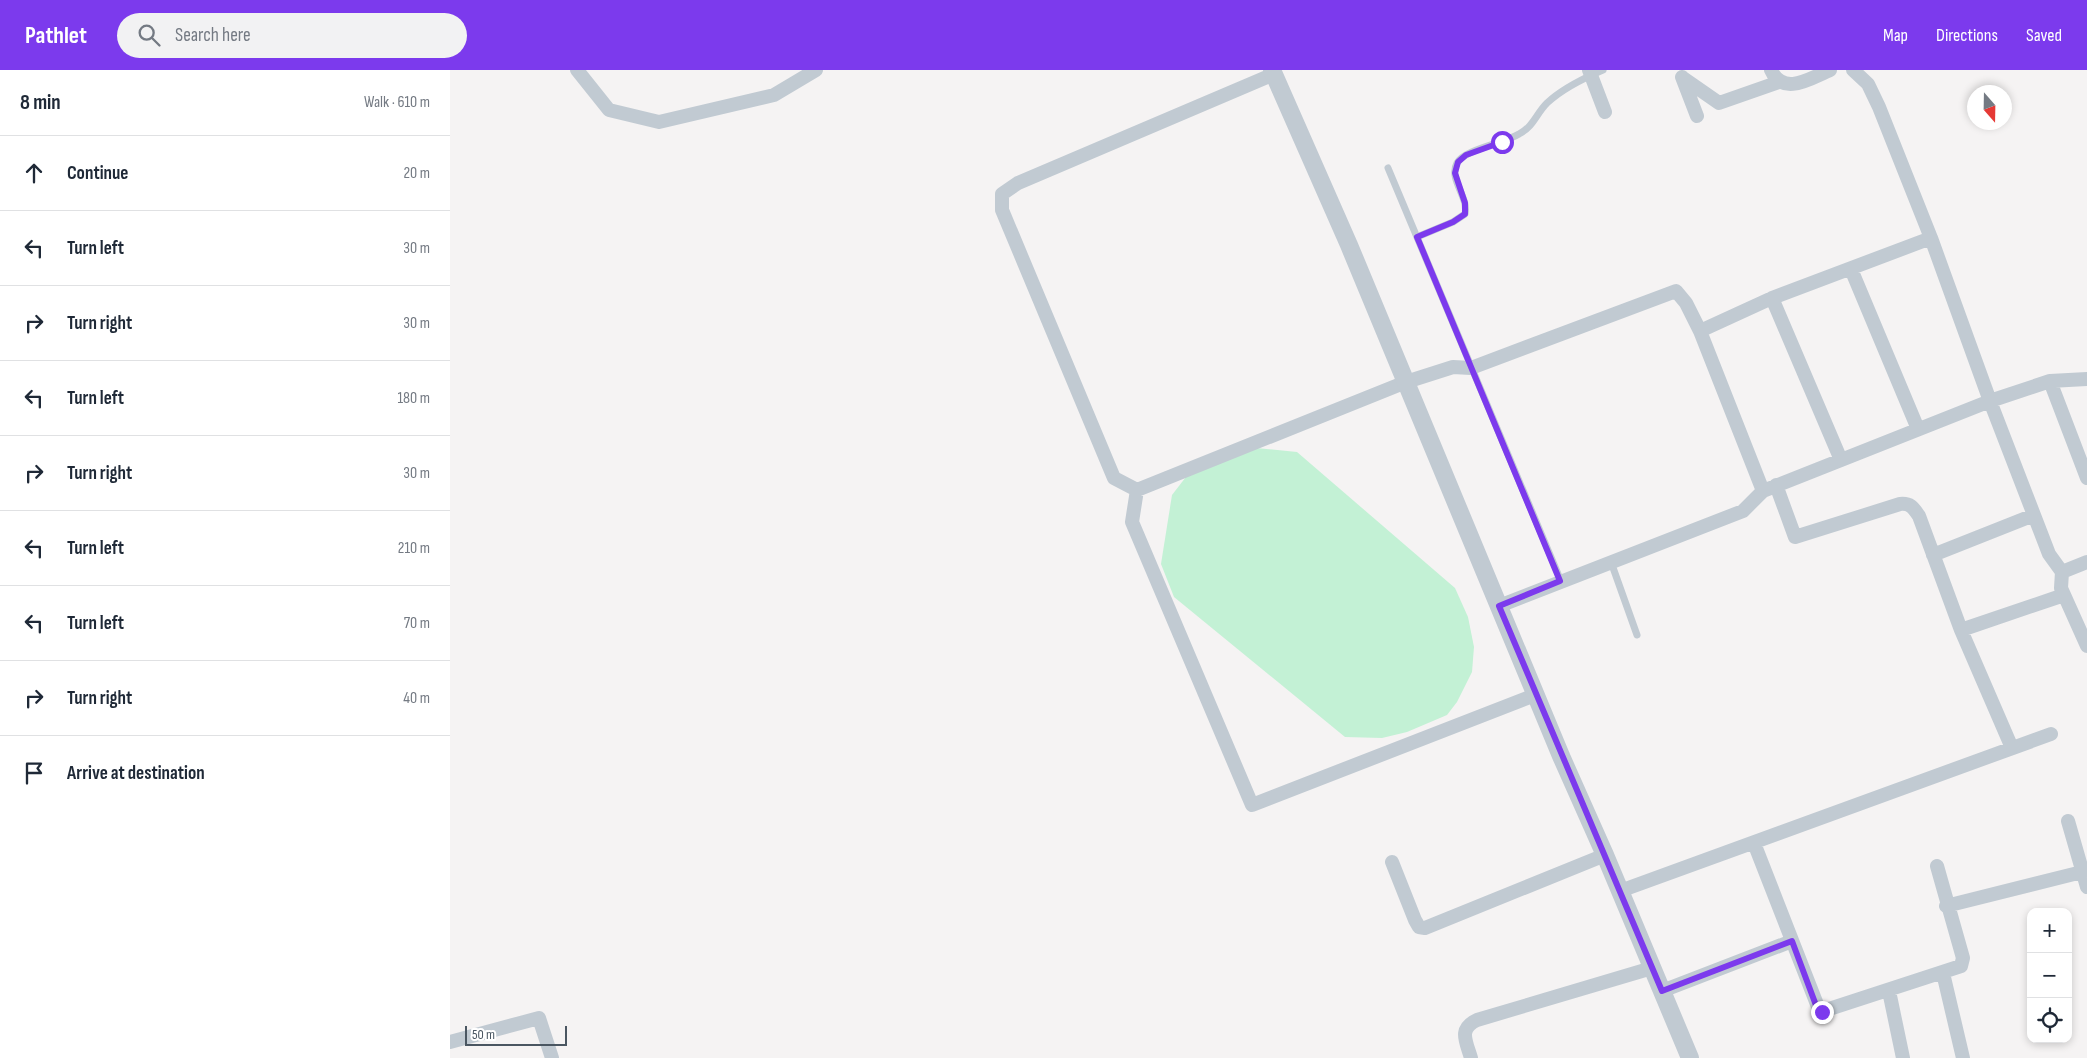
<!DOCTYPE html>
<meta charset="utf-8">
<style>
body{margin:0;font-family:"Sofia Sans Condensed",sans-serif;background:#f2f2f3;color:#1f2937}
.controls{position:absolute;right:15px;bottom:15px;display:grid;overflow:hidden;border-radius:10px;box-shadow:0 2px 8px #0003}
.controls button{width:45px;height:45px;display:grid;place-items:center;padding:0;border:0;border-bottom:1px solid #e0e1e3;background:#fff;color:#1f2937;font:25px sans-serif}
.compass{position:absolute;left:1517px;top:15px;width:45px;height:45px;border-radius:50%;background:#fff;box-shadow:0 2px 8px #0003;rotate:160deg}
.scale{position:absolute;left:15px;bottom:12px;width:102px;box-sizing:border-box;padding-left:5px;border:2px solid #4a5661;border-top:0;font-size:14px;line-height:18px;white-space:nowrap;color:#4a5661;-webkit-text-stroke:4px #fff;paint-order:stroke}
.stop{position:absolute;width:15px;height:15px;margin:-11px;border:4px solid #7c3aed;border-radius:50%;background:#fff}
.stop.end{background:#7c3aed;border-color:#fff;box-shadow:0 1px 5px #0008}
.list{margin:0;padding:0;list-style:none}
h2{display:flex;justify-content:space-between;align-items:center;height:65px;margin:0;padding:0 20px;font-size:21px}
h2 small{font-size:16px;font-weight:400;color:#747a83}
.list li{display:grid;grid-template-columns:32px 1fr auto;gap:15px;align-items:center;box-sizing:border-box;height:75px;padding:0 20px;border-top:1px solid #e0e1e3}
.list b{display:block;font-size:19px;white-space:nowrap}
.list em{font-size:16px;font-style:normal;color:#747a83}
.icon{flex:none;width:28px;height:28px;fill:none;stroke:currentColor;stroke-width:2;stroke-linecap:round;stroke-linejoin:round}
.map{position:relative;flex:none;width:1637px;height:988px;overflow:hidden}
header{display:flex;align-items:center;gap:30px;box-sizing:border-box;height:70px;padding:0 25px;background:#7c3aed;color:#fff}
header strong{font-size:24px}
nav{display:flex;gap:28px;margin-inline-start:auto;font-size:18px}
.search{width:350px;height:45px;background:#f2f2f3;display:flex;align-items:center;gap:12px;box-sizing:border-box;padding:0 18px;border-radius:28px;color:#747a83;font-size:19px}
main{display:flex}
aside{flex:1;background:#fff}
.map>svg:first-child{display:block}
.green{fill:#c3f1d5}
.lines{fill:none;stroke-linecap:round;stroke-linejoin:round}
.service{stroke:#c1cad2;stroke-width:7}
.minor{stroke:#c1cad2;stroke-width:14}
.tertiary{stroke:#c1cad2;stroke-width:18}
.route{stroke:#7c3aed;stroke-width:6}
</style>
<header>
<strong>Pathlet</strong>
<div class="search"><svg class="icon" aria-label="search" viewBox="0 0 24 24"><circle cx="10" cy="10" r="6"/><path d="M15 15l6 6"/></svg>Search here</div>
<nav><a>Map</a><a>Directions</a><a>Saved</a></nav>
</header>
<main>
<aside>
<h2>8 min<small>Walk · 610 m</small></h2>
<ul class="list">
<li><svg class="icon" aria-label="ahead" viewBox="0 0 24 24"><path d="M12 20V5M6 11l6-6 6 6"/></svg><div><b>Continue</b></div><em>20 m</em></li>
<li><svg class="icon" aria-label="left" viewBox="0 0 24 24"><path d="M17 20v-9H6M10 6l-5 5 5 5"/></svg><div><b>Turn left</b></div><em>30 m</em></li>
<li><svg class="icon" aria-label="right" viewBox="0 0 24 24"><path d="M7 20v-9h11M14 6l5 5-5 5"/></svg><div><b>Turn right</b></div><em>30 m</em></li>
<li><svg class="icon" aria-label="left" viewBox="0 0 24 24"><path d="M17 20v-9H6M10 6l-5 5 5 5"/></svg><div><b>Turn left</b></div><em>180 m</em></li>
<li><svg class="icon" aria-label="right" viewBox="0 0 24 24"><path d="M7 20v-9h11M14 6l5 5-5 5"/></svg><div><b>Turn right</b></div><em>30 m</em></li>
<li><svg class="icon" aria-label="left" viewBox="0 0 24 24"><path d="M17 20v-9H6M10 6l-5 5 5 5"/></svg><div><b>Turn left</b></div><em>210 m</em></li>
<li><svg class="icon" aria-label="left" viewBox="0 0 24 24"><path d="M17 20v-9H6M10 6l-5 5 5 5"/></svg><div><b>Turn left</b></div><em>70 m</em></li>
<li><svg class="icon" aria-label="right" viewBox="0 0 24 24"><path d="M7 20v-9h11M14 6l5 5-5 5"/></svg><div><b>Turn right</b></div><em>40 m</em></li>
<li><svg class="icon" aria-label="arrive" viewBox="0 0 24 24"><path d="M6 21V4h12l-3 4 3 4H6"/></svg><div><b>Arrive at destination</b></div></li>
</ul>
</aside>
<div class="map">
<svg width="1637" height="988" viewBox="0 0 1637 988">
<rect width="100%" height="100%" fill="#f5f3f3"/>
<path class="green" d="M806,378l41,4 158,136 13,29 6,30 -2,25 -15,30 -10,13 -40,17 -25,6 -37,-1 -171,-140 -13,-33 11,-69 17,-22z"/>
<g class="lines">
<path class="service" d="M938,98l173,413
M967,167l36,-15 12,-8c4,-17 -17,-35 -8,-51 8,-14 48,-20 62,-29 15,-8 17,-20 28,-31 15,-14 37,-25 56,-33
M1161,492l26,73"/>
<path class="minor" d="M127,0l32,40 50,12 115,-27 42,-25
M1139,0l16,42
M1321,0c12,27 40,8 59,0
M824,4l-256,109 -16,11v16l112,268 23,12 269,-108 47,-15 18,1 205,-77 10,12 14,28 63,160
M1232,7l15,39
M1233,8l36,25 60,-21
M1401,199l67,160
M1322,228l69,162
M1250,261l72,-33 159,-60
M1637,309l-37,2 -60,20 59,153 13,18 25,-10
M1600,311l37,97
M1326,415l19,52 105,-33c10,-1 13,3 19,12l42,114 51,118
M687,420l-5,32 120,283 283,-110
M1483,485l101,-40
M1612,502l-1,16 26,58
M1049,536l244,-95 20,-20 227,-90 -59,-163 -52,-131 -11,-23 -15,-14
M1511,560l103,-35
M1618,751l19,66
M1304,773l66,169 141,-46 2,-8 -26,-92
M942,792l23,58 4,7 6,1 180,-73
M1170,821l431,-157
M1496,836l136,-34
M1493,903l20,85
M1212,921l130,-50
M1439,921l14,67
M0,972l89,-24 13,40
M1021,988c-5,-17 -13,-29 6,-38l175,-52"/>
<path class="tertiary" d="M822,0l77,175 212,511 44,99 85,203"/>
</g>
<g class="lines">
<path class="route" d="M1052,72l-36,13 -8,7 -3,11 10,30v11l-12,8 -36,15 143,344 -61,25 163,385 130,-50 25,67 5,4"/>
</g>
</svg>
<div class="controls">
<button>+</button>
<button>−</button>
<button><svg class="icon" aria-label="locate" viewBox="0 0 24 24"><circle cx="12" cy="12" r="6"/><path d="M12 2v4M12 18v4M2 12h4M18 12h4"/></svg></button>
</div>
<svg class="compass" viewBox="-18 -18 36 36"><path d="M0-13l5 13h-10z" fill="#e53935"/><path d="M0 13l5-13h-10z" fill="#747a83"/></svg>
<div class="scale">50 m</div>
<div class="stop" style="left:1052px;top:72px"></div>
<div class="stop end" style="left:1372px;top:942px"></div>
</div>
</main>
